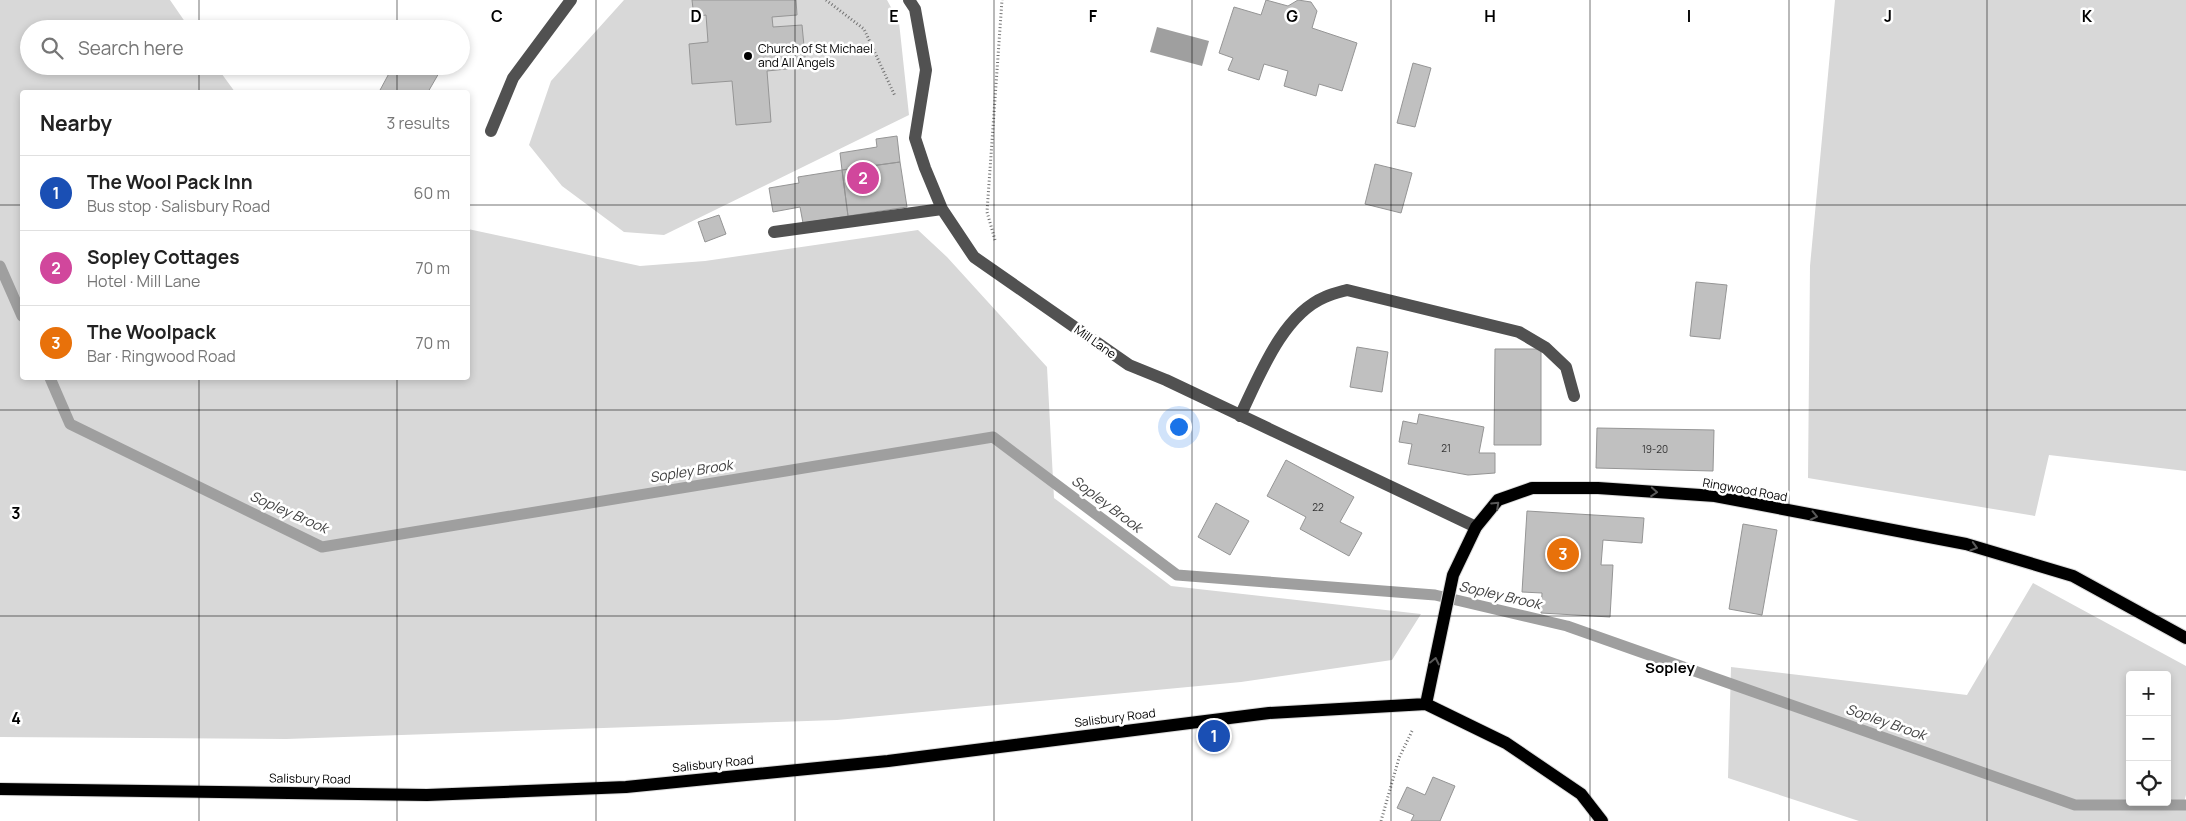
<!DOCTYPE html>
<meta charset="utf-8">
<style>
body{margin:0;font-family:Manrope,sans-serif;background:#f2f2f2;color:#222}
.controls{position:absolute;right:15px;bottom:15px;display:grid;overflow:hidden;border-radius:5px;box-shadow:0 2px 8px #0003}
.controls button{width:45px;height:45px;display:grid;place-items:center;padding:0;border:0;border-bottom:1px solid #e0e0e0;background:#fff;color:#222;font:25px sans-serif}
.you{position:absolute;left:1178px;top:426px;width:18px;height:18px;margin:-12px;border:4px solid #fff;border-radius:50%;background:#1a73e8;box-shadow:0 0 0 8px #1a73e833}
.badge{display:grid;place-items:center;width:32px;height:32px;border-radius:50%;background:#0f766e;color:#fff;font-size:16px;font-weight:700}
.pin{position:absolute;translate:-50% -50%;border:2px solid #fff;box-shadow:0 1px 5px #0006}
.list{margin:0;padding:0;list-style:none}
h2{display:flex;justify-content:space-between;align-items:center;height:65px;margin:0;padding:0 20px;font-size:21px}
h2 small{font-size:16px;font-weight:400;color:#767676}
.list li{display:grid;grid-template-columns:32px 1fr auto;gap:15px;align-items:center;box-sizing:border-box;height:75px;padding:0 20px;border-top:1px solid #e0e0e0}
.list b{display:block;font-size:19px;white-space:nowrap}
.list p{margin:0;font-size:16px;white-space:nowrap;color:#767676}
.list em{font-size:16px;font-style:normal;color:#767676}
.icon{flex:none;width:28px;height:28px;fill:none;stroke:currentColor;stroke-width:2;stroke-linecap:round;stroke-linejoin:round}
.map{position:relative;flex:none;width:2186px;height:821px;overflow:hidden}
.search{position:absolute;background:#fff;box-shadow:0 2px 8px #0003;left:20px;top:20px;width:450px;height:55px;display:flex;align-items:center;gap:12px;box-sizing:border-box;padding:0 18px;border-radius:28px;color:#767676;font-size:19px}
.panel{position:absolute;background:#fff;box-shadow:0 2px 8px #0003;left:20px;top:90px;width:450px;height:290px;border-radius:5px}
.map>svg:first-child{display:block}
.green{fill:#d8d8d8;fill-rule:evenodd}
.water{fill:#9f9f9f}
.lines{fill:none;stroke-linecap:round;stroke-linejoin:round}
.stream{stroke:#9f9f9f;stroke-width:11}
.building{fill:#c0c0c0;stroke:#959595}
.major-casing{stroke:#dbdbdb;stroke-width:14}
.path{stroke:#737373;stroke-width:3;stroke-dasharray:1 2.5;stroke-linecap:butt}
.minor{stroke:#515151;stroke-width:12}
.major{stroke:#000;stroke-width:12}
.oneway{stroke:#595959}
.grid{fill:none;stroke:#000;stroke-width:1;stroke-opacity:0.55}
.poi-dot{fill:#000;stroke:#fff;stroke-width:2}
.labels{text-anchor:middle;stroke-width:5;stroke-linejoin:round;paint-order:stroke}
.number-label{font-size:10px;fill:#303030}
.poi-label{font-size:12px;fill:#000;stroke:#fff;text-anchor:start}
.street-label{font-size:12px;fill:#000;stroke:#fff}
.water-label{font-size:14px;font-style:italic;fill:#404040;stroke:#fff}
.quarter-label{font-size:15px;font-weight:bold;fill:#000;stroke:#fff}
.grid-label{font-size:16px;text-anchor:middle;font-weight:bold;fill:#000;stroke:#fff;stroke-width:5;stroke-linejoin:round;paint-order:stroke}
</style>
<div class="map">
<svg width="2186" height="821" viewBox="0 0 2186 821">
<rect width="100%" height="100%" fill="#fff"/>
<path class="green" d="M0,0h170l20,29h-161v37h187l19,26h-213v286h446v-149l172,37 65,-5 213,-31 29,27 100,110 7,131 117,88 250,28 -29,46 -151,22 -404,38 -551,19 -286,-2z
M624,0h263l12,22 10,93 -245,120 -40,-3 -62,-46 -33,-41 22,-64z
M1835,0h351v471l-137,-16 -14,61 -227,-38 2,-212z
M2033,583l153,83v129l-2,7h2v19h-327l-131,-43 3,-111 236,28zM2130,675h37v127h-37z"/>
<path class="water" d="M1157,27l52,14 -7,25 -52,-14z"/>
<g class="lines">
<path class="stream" d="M0,266l22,50
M50,378l20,46 252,123 671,-110 184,138 258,20 132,31 508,179h111"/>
</g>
<path class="building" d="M692,0h104l1,15 -25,2 1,10 29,-2 4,42 -39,4 4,51 -35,3 -4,-44 -40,3 -3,-40 19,-2 -2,-27 -12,2z
M1266,0l22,6 10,-6 13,2 6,9 -5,17 45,15 -15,48 -23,-7 -3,12 -32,-10 4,-15 -24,-7 -5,16 -31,-10 5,-12 -14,-5 15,-46 27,8z
M1413,63l18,5 -16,59 -18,-4z
M393,66h50l-15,26h-49z
M897,136l3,26 -58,8 -2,-17 37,-6 -1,-8z
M900,162l7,45 -59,9 -6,-46z
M1375,164l37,9 -11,40 -36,-9z
M842,170l6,46 -45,7 -3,-16 -27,5 -4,-24 30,-5 -1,-6z
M719,215l7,19 -21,8 -7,-20z
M1696,282l31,3 -7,54 -30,-3z
M1357,347l31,5 -6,40 -32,-5z
M1495,349h46v96h-47z
M1419,414l65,13 -5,26h16v20l-27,2 -60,-11 4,-20 -13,-2 4,-21 14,3z
M1597,428l117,2 -1,41 -117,-3z
M1286,460l68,37 -14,25 22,11 -13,23 -49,-27 6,-12 -39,-21z
M1216,503l33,18 -19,34 -32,-18z
M1527,511l117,7 -2,25 -39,-3 -2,25h12l-3,52 -69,-4 1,-20 -20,-1z
M1743,524l34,6 -15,85 -33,-6z
M1433,777l22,9 -15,35h-29l3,-6 -17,-7 10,-21 18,8z"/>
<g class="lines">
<defs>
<path id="major" d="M1426,704l27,-129 23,-48 22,-27 34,-12h66l117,8 251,48 107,32 113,62
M0,789l427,6 199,-8 262,-26 381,-48 157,-9 80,39 75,51 21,27"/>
</defs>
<use href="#major" class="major-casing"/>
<path class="path" d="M826,0l38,29 31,67
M995,240l-8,-28 15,-212
M1381,821l18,-63 14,-29"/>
<path class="minor" d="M909,0l6,9 11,61 -11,68 10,30 17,41 32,48 155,108 37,15 310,147
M491,131l22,-53 58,-78
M774,232l168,-23
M1240,416c19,-39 42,-101 85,-119 7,-3 15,-5 22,-7l172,42 27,16 20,19 8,29"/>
<use href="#major" class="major"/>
</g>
<defs><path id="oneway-chevron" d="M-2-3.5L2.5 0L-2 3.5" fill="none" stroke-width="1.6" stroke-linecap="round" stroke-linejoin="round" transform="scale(1.25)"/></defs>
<g class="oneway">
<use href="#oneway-chevron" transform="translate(1654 492) rotate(4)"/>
<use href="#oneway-chevron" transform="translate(1496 505) rotate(-43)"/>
<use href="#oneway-chevron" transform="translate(1814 516) rotate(12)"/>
<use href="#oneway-chevron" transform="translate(1974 547) rotate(16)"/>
<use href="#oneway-chevron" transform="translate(1435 661) rotate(-78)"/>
</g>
<path class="grid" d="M199,0v29M397,0v29M596,0v821M795,0v821M994,0v821M1192,0v821M1391,0v821M1590,0v821M1789,0v821M1987,0v821M199,66v26M397,66v26M0,205h22M468,205h1718M199,378v443M397,378v443M0,410h2186M0,616h2186"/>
<circle class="poi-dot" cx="748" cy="56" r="5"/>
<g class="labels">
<g class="number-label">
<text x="1446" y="452">21</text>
<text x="1655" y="453">19-20</text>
<text x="1318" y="511">22</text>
</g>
<g class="poi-label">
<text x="758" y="53">Church of St Michael<tspan x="758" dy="14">and All Angels</tspan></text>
</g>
<g class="street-label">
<text transform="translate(1095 342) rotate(35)" y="4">Mill Lane</text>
<text transform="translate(1745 490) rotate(10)" y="4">Ringwood Road</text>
<text transform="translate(1115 718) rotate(-7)" y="4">Salisbury Road</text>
<text transform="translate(713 764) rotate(-6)" y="4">Salisbury Road</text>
<text transform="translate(310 779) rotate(1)" y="4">Salisbury Road</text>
</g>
<g class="water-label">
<text transform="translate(691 471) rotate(-9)" y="5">Sopley Brook</text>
<text transform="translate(1107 504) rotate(37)" y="5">Sopley Brook</text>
<text transform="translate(289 512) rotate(24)" y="5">Sopley Brook</text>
<text transform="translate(1500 595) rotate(13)" y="5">Sopley Brook</text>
<text transform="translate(1886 722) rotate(19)" y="5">Sopley Brook</text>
</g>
<g class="quarter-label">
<text x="1670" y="673">Sopley</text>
</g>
</g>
<g class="grid-label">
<text x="497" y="22">C</text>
<text x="696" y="22">D</text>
<text x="894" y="22">E</text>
<text x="1093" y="22">F</text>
<text x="1292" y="22">G</text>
<text x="1490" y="22">H</text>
<text x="1689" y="22">I</text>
<text x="1888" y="22">J</text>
<text x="2087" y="22">K</text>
<text x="16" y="519">3</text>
<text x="16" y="724">4</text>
</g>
</svg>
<div class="controls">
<button>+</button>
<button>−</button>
<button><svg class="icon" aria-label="locate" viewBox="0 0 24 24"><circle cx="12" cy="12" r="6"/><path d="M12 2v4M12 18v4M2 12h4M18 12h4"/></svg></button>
</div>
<div class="you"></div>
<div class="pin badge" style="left:1214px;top:736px;background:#1a4fb4">1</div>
<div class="pin badge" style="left:863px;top:178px;background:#d1479c">2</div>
<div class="pin badge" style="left:1563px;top:554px;background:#e8710a">3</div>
<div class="search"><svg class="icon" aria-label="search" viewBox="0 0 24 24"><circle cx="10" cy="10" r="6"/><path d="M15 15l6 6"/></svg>Search here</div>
<section class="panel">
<h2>Nearby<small>3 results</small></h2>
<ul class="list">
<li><span class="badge" style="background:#1a4fb4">1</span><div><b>The Wool Pack Inn</b><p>Bus stop · Salisbury Road</p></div><em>60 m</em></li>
<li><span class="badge" style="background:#d1479c">2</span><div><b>Sopley Cottages</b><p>Hotel · Mill Lane</p></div><em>70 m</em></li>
<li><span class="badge" style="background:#e8710a">3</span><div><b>The Woolpack</b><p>Bar · Ringwood Road</p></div><em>70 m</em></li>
</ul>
</section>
</div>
